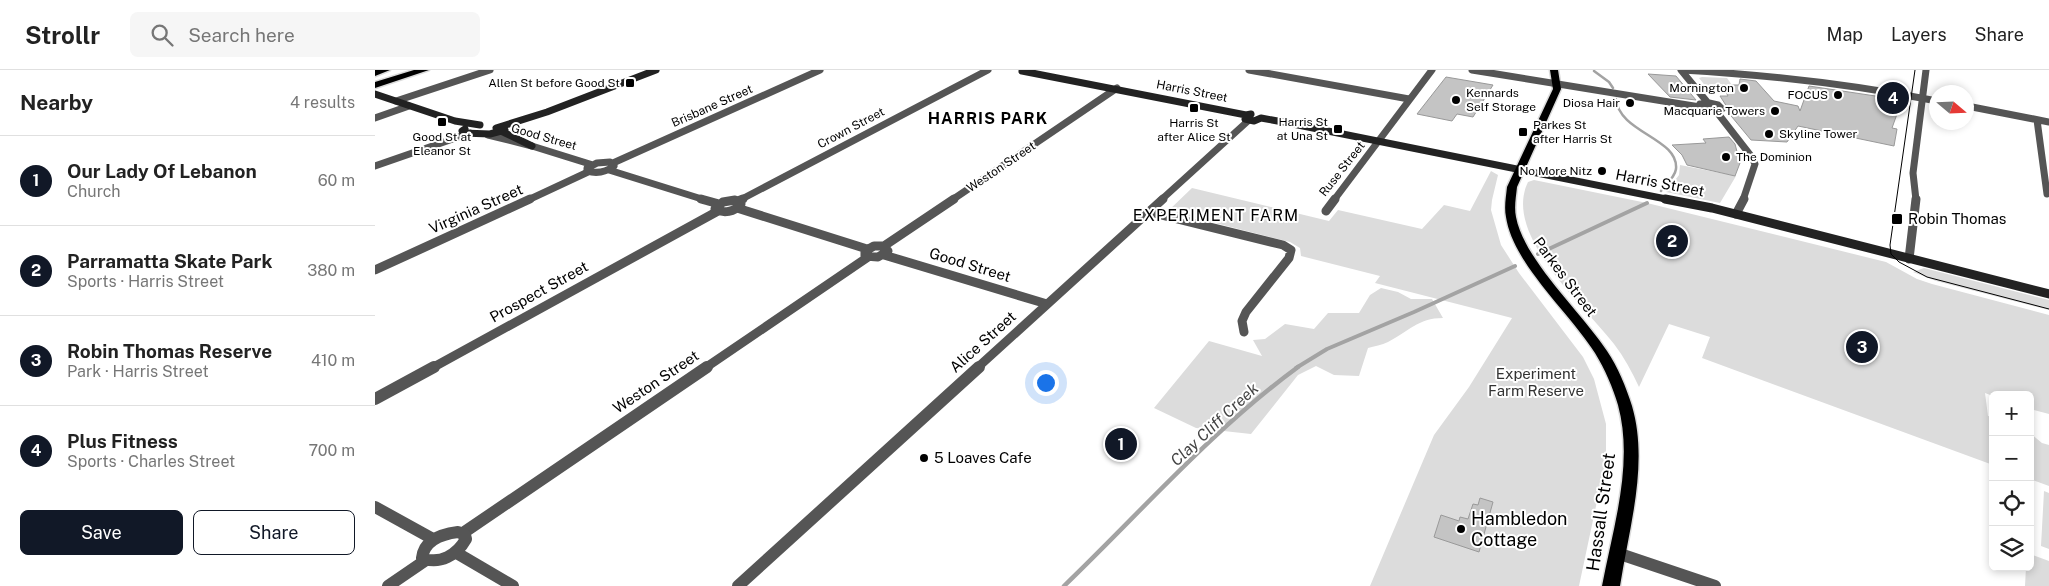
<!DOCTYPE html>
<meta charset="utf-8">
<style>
body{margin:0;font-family:"Public Sans",sans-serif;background:#f6f6f6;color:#222}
.controls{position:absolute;right:15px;bottom:15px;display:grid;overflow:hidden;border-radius:8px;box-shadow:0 2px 8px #0003}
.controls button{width:45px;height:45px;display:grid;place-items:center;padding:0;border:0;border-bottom:1px solid #e0e0e0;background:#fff;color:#222;font:25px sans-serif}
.compass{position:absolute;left:1554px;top:15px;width:45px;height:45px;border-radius:50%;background:#fff;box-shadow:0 2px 8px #0003;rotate:109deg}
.you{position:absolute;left:670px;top:312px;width:18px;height:18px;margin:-12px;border:4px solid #fff;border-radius:50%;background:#1a73e8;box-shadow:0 0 0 8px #1a73e833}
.badge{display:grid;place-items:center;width:32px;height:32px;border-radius:50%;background:#111827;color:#fff;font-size:16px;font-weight:700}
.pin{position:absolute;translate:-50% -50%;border:2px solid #fff;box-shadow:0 1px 5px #0006}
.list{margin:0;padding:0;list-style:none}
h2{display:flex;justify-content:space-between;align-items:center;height:65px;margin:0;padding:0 20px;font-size:21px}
h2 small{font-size:16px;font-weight:400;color:#767676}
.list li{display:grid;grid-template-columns:32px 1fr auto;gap:15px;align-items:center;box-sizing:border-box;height:90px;padding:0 20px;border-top:1px solid #e0e0e0}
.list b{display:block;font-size:19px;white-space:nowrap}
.list p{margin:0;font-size:16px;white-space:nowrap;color:#767676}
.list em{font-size:16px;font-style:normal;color:#767676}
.actions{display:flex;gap:10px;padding:15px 20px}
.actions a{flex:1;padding:11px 0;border:1px solid #111827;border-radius:8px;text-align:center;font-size:18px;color:#111827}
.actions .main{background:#111827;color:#fff}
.icon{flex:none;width:28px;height:28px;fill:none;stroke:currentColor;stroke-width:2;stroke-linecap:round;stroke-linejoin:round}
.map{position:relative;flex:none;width:1674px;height:516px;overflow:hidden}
header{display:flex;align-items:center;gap:30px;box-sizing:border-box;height:70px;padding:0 25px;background:#fff;border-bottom:1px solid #e0e0e0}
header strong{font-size:24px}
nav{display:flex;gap:28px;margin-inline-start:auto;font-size:18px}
.search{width:350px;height:45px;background:#f6f6f6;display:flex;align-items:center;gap:12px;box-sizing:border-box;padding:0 18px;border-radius:8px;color:#767676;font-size:19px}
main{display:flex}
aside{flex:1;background:#fff}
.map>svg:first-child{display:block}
.green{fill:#dcdcdc}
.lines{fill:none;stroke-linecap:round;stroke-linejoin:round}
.stream-far2{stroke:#a3a3a3;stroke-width:2.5}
.stream-far1{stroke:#a3a3a3;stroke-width:4}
.stream{stroke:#a3a3a3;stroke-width:4.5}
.building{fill:#c4c4c4;stroke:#999}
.primary-casing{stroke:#dbdbdb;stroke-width:3}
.motorway-casing{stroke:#dbdbdb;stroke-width:3}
.minor-far2{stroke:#555;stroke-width:7}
.minor-far1{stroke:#555;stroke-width:9}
.minor{stroke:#555;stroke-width:12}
.tertiary-far2{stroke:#555;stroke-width:7}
.tertiary-far1{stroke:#555;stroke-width:9}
.tertiary{stroke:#555;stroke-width:12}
.secondary-far1{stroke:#222;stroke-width:7}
.secondary{stroke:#222;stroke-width:9}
.primary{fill:#000;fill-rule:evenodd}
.motorway{fill:#000;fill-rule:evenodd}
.tram{stroke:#000;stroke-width:1}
.poi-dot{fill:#000;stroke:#fff;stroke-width:2}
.labels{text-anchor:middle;stroke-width:4;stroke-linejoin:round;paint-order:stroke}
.far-poi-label{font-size:12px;fill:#000;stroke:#fff;text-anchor:end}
.far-street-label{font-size:12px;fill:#000;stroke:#fff}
.street-label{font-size:15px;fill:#000;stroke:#fff}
.poi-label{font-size:15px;fill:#000;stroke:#fff;text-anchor:start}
.park-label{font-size:15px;fill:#333;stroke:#fff}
.far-district-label{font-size:16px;font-weight:bold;letter-spacing:1px;fill:#000;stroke:#fff}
.neighbourhood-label{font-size:16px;letter-spacing:1px;fill:#000;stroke:#fff}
.water-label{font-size:16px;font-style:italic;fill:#444;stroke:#fff}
.near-street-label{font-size:18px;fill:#000;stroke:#fff}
.near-poi-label{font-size:18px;fill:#000;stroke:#fff;text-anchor:start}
</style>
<header>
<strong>Strollr</strong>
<div class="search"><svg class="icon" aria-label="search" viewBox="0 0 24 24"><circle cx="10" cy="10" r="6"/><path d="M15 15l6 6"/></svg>Search here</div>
<nav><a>Map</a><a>Layers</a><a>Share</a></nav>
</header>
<main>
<aside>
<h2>Nearby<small>4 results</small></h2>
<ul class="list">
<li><span class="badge">1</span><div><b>Our Lady Of Lebanon</b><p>Church</p></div><em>60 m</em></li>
<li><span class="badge">2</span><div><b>Parramatta Skate Park</b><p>Sports · Harris Street</p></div><em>380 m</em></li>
<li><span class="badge">3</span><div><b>Robin Thomas Reserve</b><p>Park · Harris Street</p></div><em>410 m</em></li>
<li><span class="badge">4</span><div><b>Plus Fitness</b><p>Sports · Charles Street</p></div><em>700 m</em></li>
</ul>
<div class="actions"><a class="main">Save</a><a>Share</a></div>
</aside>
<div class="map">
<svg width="1674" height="516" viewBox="0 0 1674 516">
<rect width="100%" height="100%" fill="#fff"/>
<path class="green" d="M1327,7l25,1 5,7 -14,-1 7,9h-14l-12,-15z
M1305,95l56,11 -16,27 -54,-11 13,-17z
M1116,101l7,4 -6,25 -1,10 10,35 18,28 64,84 11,22 12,45v35l-27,127h-209l64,-151 35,-48 43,-69 -137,-35 5,-7 -79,-20 -1,-8 -10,-6 -122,-31 24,-23 137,33 9,-11 84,19 22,-24 26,6z
M1159,110l113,23 239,59 31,17 15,5 117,31v99l-19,-5v-14l-37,1 -8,-3 3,23 5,1v48l-291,-107 8,-21 -41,-13 -30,63c-7,-15 -15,-30 -25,-43 -29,-38 -112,-109 -86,-162z
M1549,198l125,32v10l-113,-29 -23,-9z
M1006,218l17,4 13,7h21l11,19c-25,0 -35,14 -55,24 -6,3 -14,4 -20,6l-9,28 -25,-1 -18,-9 -18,9 -47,59 -55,-6 -42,-20 55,-67 53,15 -9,-16 12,-1 20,-15 29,5 14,-16h31l11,-18z
M1655,363l12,10 7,2v41l-19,-7z
M1669,421l5,2v56l-8,-3z
M1655,484l19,7v25h-24l1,-19h4z"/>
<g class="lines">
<path class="stream-far2" d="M1219,1l15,11 4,6
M1241,29c3,34 63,39 60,70 -1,8 -10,16 -15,22"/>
<path class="stream-far1" d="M1163,184l109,-51
M921,298l31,-19 87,-37 101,-46"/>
<path class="stream" d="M689,516c77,-74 148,-156 234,-219"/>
</g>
<path class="building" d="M1273,4l28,2 20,24 -26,-3z
M1071,7l47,8 -20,32 -16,-3 -5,7 -35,-7z
M1365,9l16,2 18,20 24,5 2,5 9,-25 93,14 -10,28 5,1 -3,17 -96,-20 -11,16 -36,-2 -24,-29v-4l-7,-11h8l-6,-11h17z
M1354,67l6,7 5,19 -5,13 -48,-11 -5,-10 -10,-10 34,-2 -3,-4z
M1105,428l13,4 -14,50 -45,-15 7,-22 18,6 1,-4 8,2 5,-15 5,1z"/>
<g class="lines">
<defs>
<path id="primary" d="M1175,0h8l3,19 -44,98c-1,10 -3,20 -1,30 8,43 66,96 91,134 11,16 19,36 25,55 17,58 -3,122 -12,180h-18c11,-58 32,-122 16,-181 -5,-17 -13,-36 -23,-52 -25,-40 -82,-89 -89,-136 -2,-10 0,-20 1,-30l46,-98z"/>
<path id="motorway" d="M0,0h15l-15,6z
M39,0h15l-54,18v-6z"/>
</defs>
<use href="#primary" class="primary-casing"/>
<use href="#motorway" class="motorway-casing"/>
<path class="minor-far2" d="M874,0l160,29
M1307,0c87,5 169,14 255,31
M21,31l94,-31
M1592,36l82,16
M0,48l34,-12
M1662,50l10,74
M238,93l207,-93
M0,96l95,-33
M153,130l60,-28
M577,130l165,-112
M786,130l88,-80
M959,130l98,-130
M1541,130l-3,-27 13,-103"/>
<path class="minor-far1" d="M362,138l130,41
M951,141l9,-12
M774,142l134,33 8,5 -2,8 -43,54 -4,9 2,11
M499,176h10l4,5 -10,6 -13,-1v-5z
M509,176l70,-47
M509,185l163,49
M1534,189l7,-60
M0,200l155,-71
M330,298l163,-111
M602,298l186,-169"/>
<path class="minor" d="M88,463l244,-166
M1242,483l98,33
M13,516l38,-26
M363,516l241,-219"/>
<path class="tertiary-far2" d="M1097,0l228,37
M1306,0l27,33
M1334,33l9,2 4,4 -10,2 -12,-4v-3z
M1341,41l35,45 4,8 -12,36
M113,65l44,11 61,19
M235,92l4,4c-8,6 -17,8 -27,5v-3l10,-5z
M234,100l96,30
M365,130l248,-130"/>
<path class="tertiary-far1" d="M326,129l18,5
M360,130l6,4c-7,8 -17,10 -26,5l8,-7z
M363,131l5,-2
M1361,144l8,-15
M57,298l286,-157"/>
<path class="tertiary" d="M0,329l59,-32
M0,437l58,32
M83,462l7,3 1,4c-9,16 -26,26 -44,19 2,-18 20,-24 36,-26z
M80,482l58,34"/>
<path class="secondary-far1" d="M647,1l224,44 5,-1
M0,24l80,27 25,4
M871,45l-1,4 9,2 7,-3 22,4 388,78
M121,58l51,-16 109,-42
M90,59l-3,2 1,2 27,1 15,-4
M128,62l29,14"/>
<path class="secondary" d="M1290,129l47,9 337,86"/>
<use href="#primary" class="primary"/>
<use href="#motorway" class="motorway"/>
<path class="tram" d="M1540,0l-25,175 1,9 8,8 28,15 122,32"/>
</g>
<g class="poi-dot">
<rect x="250" y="8" width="10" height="10" rx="2.5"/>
<circle cx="1369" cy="18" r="5"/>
<circle cx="1463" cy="25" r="5"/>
<circle cx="1081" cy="30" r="5"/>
<circle cx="1255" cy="33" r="5"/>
<rect x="814" y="33" width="10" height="10" rx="2.5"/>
<circle cx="1400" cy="41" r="5"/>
<rect x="62" y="47" width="10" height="10" rx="2.5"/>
<rect x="958" y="54" width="10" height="10" rx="2.5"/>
<rect x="1143" y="57" width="10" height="10" rx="2.5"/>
<circle cx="1394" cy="64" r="5"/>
<circle cx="1351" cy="87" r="5"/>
<circle cx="1227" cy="101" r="5"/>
<rect x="1516" y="143" width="12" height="12" rx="2.5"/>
<circle cx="549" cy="388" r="5"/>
<circle cx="1086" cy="459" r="5"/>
</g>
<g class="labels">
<g class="far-poi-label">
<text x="245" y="17">Allen St before Good St</text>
<text x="1359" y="22">Mornington</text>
<text x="1091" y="27" text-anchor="start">Kennards<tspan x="1091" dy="14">Self Storage</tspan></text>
<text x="1453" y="29">FOCUS</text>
<text x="1245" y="37">Diosa Hair</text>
<text x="1390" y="45">Macquarie Towers</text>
<text x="953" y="56">Harris St<tspan x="953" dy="14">at Una St</tspan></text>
<text x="819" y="57" text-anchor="middle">Harris St<tspan x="819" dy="14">after Alice St</tspan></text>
<text x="1158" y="59" text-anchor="start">Parkes St<tspan x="1158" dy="14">after Harris St</tspan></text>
<text x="1404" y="68" text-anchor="start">Skyline Tower</text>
<text x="67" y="71" text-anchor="middle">Good St at<tspan x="67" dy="14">Eleanor St</tspan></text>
<text x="1361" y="91" text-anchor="start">The Dominion</text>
<text x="1217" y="105">No More Nitz</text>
</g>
<g class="far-street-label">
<text transform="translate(817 21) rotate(11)" y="4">Harris Street</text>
<text transform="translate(337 36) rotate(-24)" y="4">Brisbane Street</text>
<text transform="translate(476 58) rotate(-28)" y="4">Crown Street</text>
<text transform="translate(169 67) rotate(16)" y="4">Good Street</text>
<text transform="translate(626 97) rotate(-34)" y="4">Weston Street</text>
<text transform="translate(967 99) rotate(-52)" y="4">Ruse Street</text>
</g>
<g class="street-label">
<text transform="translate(1285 113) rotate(11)" y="5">Harris Street</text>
<text transform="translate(101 139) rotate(-24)" y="5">Virginia Street</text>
<text transform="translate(595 195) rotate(17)" y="5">Good Street</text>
<text transform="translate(1190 207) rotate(53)" y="5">Parkes Street</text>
<text transform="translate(164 222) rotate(-29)" y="5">Prospect Street</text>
<text transform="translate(608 272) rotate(-42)" y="5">Alice Street</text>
<text transform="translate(281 312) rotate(-34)" y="5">Weston Street</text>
</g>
<g class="poi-label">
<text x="1533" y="154">Robin Thomas</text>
<text x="559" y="393">5 Loaves Cafe</text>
</g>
<g class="park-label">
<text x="1161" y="309">Experiment<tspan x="1161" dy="17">Farm Reserve</tspan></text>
</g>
<g class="far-district-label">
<text x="613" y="54">HARRIS PARK</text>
</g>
<g class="neighbourhood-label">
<text x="841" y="151">EXPERIMENT FARM</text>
</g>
<g class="water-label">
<text transform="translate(839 354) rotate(-43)" y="6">Clay Cliff Creek</text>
</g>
<g class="near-street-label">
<text transform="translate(1226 442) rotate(-82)" y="6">Hassall Street</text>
</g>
<g class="near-poi-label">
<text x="1096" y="455">Hambledon<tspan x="1096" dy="21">Cottage</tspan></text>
</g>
</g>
</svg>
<div class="controls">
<button>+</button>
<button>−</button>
<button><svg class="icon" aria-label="locate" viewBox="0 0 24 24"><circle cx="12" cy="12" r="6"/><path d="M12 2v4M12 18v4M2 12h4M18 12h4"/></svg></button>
<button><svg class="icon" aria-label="layers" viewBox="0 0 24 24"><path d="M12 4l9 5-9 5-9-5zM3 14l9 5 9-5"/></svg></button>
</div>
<svg class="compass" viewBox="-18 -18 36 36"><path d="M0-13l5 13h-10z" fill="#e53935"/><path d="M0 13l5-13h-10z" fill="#767676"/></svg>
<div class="you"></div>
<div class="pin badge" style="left:746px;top:374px">1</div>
<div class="pin badge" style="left:1297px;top:171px">2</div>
<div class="pin badge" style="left:1487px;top:277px">3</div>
<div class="pin badge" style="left:1518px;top:28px">4</div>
</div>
</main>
